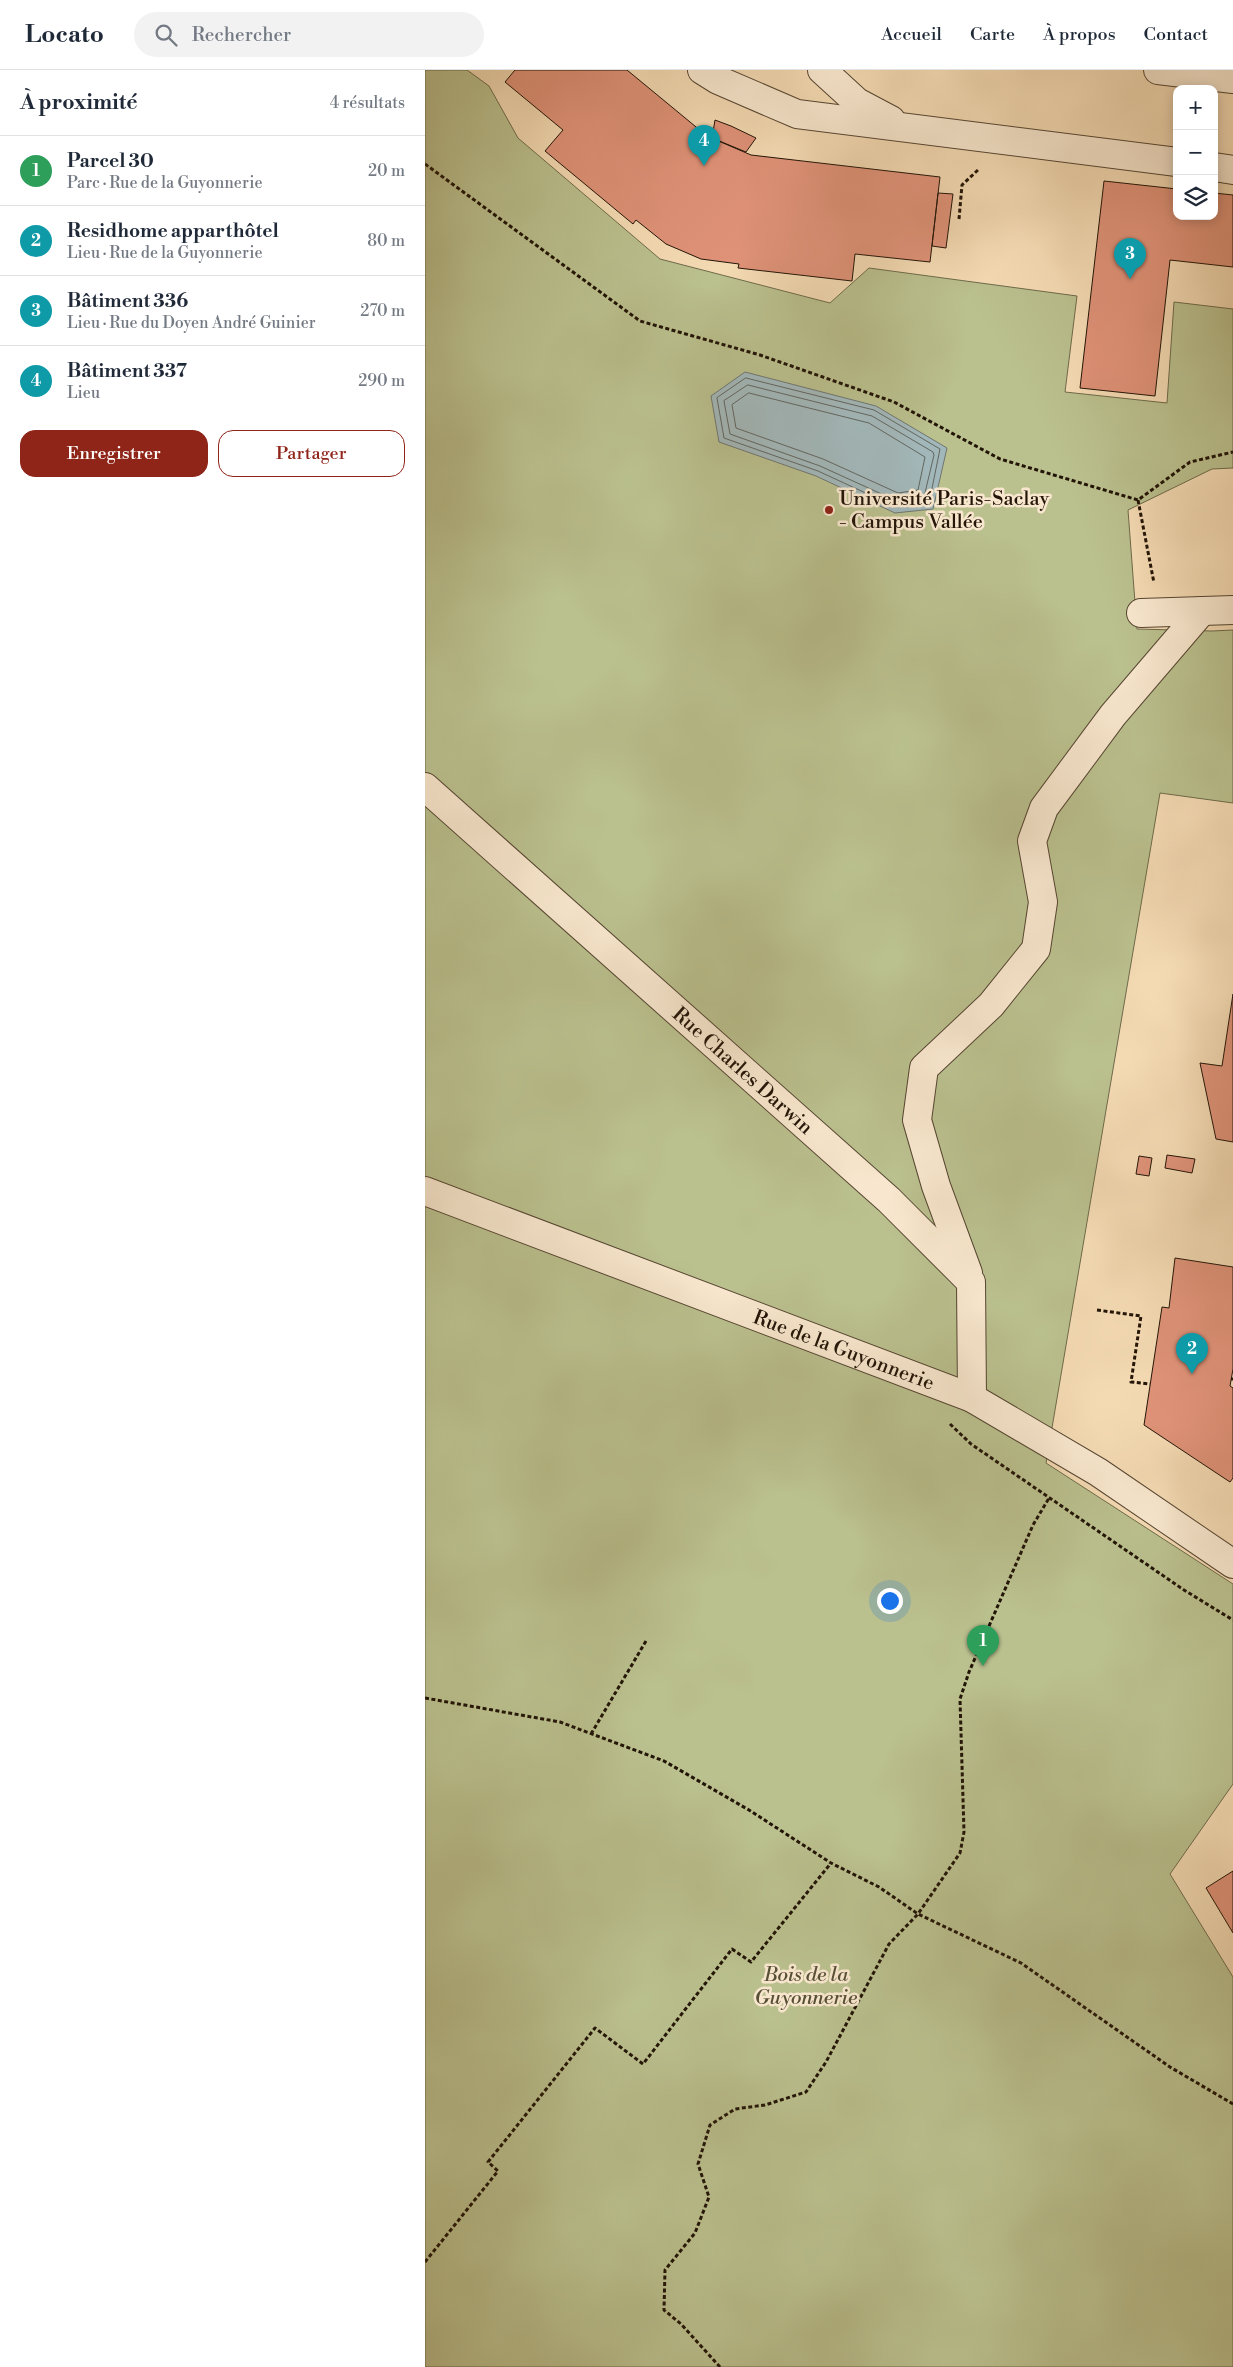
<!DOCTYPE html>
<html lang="fr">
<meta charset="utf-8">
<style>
body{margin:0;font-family:"Libre Bodoni",serif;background:#f2f2f3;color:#1f2937}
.controls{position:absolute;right:15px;top:15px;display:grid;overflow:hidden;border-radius:10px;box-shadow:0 2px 12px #0003}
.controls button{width:45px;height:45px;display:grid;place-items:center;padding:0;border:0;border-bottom:1px solid #e0e1e3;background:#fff;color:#1f2937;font:25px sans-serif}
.you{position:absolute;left:464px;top:1530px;width:18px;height:18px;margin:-12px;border:4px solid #fff;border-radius:50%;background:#1a73e8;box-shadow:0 0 0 8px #1a73e833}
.badge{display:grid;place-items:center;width:32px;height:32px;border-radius:50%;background:#8f2418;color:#fff;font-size:16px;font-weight:700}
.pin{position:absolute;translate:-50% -41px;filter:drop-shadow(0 1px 2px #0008)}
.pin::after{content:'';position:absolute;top:26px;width:18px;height:15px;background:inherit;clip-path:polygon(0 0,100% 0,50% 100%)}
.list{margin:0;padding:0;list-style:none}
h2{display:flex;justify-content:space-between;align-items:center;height:65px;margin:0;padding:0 20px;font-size:21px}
h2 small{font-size:16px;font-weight:400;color:#747a83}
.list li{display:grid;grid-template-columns:32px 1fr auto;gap:15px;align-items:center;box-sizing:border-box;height:70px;padding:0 20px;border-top:1px solid #e0e1e3}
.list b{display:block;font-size:19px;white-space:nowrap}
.list p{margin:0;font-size:16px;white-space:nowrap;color:#747a83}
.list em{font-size:16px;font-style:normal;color:#747a83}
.actions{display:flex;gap:10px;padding:15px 20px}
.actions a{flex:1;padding:11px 0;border:1px solid #8f2418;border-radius:15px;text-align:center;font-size:18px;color:#8f2418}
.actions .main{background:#8f2418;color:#fff}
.icon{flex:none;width:28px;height:28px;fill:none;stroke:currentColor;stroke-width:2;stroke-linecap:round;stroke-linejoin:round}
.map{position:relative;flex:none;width:808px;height:2297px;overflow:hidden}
header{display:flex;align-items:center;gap:30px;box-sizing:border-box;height:70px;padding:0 25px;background:#fff;border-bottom:1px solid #e0e1e3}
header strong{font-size:24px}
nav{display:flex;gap:28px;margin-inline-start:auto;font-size:18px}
.search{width:350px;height:45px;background:#f2f2f3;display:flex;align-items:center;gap:12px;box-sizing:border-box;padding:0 18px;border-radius:28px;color:#747a83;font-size:19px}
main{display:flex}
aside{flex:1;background:#fff}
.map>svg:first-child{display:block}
.green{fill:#bac08e;stroke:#6e6a4a}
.water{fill:#a2b7b9;stroke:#6f7672}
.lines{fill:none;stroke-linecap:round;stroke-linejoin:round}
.shore{stroke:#626660;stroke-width:1}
.building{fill:#df9278;stroke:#221407}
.minor-casing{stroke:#564632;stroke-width:30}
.path{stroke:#221407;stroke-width:3;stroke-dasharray:4 2.5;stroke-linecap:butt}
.minor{stroke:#f8e7ce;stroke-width:28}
.poi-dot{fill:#8f2418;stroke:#f8e7ce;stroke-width:2}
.labels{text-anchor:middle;stroke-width:5;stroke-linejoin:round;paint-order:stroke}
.poi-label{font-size:20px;fill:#221407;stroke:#f8e7ce;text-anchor:start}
.street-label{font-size:20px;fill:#221407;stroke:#f8e7ce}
.park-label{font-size:20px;font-style:italic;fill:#575036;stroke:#f8e7ce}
</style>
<header>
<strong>Locato</strong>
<div class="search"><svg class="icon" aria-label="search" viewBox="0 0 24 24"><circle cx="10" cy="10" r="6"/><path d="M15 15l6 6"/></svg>Rechercher</div>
<nav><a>Accueil</a><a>Carte</a><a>À propos</a><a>Contact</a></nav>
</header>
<main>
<aside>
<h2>À proximité<small>4 résultats</small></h2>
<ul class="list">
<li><span class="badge" style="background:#2e9e5b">1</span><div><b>Parcel 30</b><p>Parc · Rue de la Guyonnerie</p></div><em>20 m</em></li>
<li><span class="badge" style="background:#0f9aa8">2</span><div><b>Residhome apparthôtel</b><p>Lieu · Rue de la Guyonnerie</p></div><em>80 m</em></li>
<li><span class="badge" style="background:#0f9aa8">3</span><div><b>Bâtiment 336</b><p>Lieu · Rue du Doyen André Guinier</p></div><em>270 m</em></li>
<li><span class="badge" style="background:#0f9aa8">4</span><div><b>Bâtiment 337</b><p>Lieu</p></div><em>290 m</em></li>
</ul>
<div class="actions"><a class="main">Enregistrer</a><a>Partager</a></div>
</aside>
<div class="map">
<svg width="808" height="2297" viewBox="0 0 808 2297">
<rect width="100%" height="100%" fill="#f4dab3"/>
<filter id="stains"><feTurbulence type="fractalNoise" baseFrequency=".004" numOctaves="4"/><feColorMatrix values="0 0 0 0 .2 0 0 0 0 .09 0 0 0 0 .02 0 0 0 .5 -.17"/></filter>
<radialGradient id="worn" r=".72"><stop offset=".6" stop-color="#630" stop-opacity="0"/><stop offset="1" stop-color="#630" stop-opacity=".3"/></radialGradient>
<path class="green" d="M0,0h42l22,16 29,52 142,121 170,44 39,-35 208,28 -12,96 102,11 7,-101 59,7v159l-21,1 -84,41 9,119 75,2 21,-1v173l-73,-10 -114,670 187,121v200l-63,90 63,103v390h-808z"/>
<path class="water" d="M320,302l131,34 71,42 -14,61 -38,4 -79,-37 -97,-34 -8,-46z"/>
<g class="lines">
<path class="shore" d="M321,308l128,32 66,39 -11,54 -33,4 -78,-36 -94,-33 -7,-40z
M323,315l124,31 61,36 1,3 -10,42 -27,4 -77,-35 -90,-32 -6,-33z
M324,323l120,30 56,34 -7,33 -20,3 -75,-34 -87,-31 -4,-23z"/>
</g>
<path class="building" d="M90,0h112l80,66 44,19 189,22 -10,85 -75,-8 -3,27 -114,-13 1,-4 -38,-5 -35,-15 -30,-24 -3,4 -88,-73 18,-21 -58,-48z
M290,50l16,6 25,12 -10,14 -34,-14z
M679,111l73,8v27h37v-23l19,2v72l-63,-7 -15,136 -75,-8z
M513,123l15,1 -7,54 -14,-2z
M808,924v148l-17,-3 -16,-76 22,3z
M742,1085l28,4 -3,14 -27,-5z
M714,1086l13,2 -3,18 -13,-2z
M750,1188l58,9v102l-3,17 3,2v90l-3,4 -86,-57 18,-118 7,1z
M808,1801v62l-27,-45z"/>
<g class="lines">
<defs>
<g id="minor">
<path d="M277,0l16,10 79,34 380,48"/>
<path d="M397,0l35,32 34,18"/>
<path d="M733,0l75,9"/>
<path d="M789,97l19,3"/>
<path d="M716,543l92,-3"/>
<path id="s1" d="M0,717l464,413 82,82 1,116"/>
<path id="s2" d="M0,1121l547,207 126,74 135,92"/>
<path d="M543,1203l-32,-87 -19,-66 7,-52 67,-63 45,-56 7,-47 -11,-61 12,-33 69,-93 89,-104"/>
</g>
</defs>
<use href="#minor" class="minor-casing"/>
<path class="path" d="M0,94l215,157 120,34 134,47 106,57 138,41 52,-38 43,-10
M534,149l3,-34 17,-16
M713,430l16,83
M672,1240l44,6 -10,66 19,2
M806,1309h2
M525,1354l21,20 213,146 49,30
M0,1628l135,24 104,39 85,49 82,53 48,24 39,27 103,49 149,104 63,37
M166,1664l55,-93
M0,2192l73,-91 -10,-9 107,-134 48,36 89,-115 19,13 80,-99
M295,2297l-39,-43 -17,-14 1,-40 30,-37 14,-36 -11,-33 12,-39 25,-16 30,-4 41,-13 20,-30 63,-118 29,-30 42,-61 4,-21 -4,-133 9,-27 64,-147 16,-27"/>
<use href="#minor" class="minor"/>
</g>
<circle class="poi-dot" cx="404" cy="440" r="5"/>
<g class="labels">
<g class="poi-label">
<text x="414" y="435">Université Paris-Saclay<tspan x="414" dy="23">- Campus Vallée</tspan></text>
</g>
<g class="street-label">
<text dy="7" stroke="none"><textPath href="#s1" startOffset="426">Rue Charles Darwin</textPath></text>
<text dy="7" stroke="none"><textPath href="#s2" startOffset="448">Rue de la Guyonnerie</textPath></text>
</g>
<g class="park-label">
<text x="381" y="1911">Bois de la<tspan x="381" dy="23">Guyonnerie</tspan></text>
</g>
</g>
<rect width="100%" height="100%" filter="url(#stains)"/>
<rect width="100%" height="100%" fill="url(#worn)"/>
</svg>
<div class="controls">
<button>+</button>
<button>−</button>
<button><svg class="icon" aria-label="layers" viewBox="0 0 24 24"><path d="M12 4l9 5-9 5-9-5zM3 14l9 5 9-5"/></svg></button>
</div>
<div class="you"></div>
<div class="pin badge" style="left:558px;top:1596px;background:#2e9e5b">1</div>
<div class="pin badge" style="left:767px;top:1304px;background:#0f9aa8">2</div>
<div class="pin badge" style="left:705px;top:209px;background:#0f9aa8">3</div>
<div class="pin badge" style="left:279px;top:96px;background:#0f9aa8">4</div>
</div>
</main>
